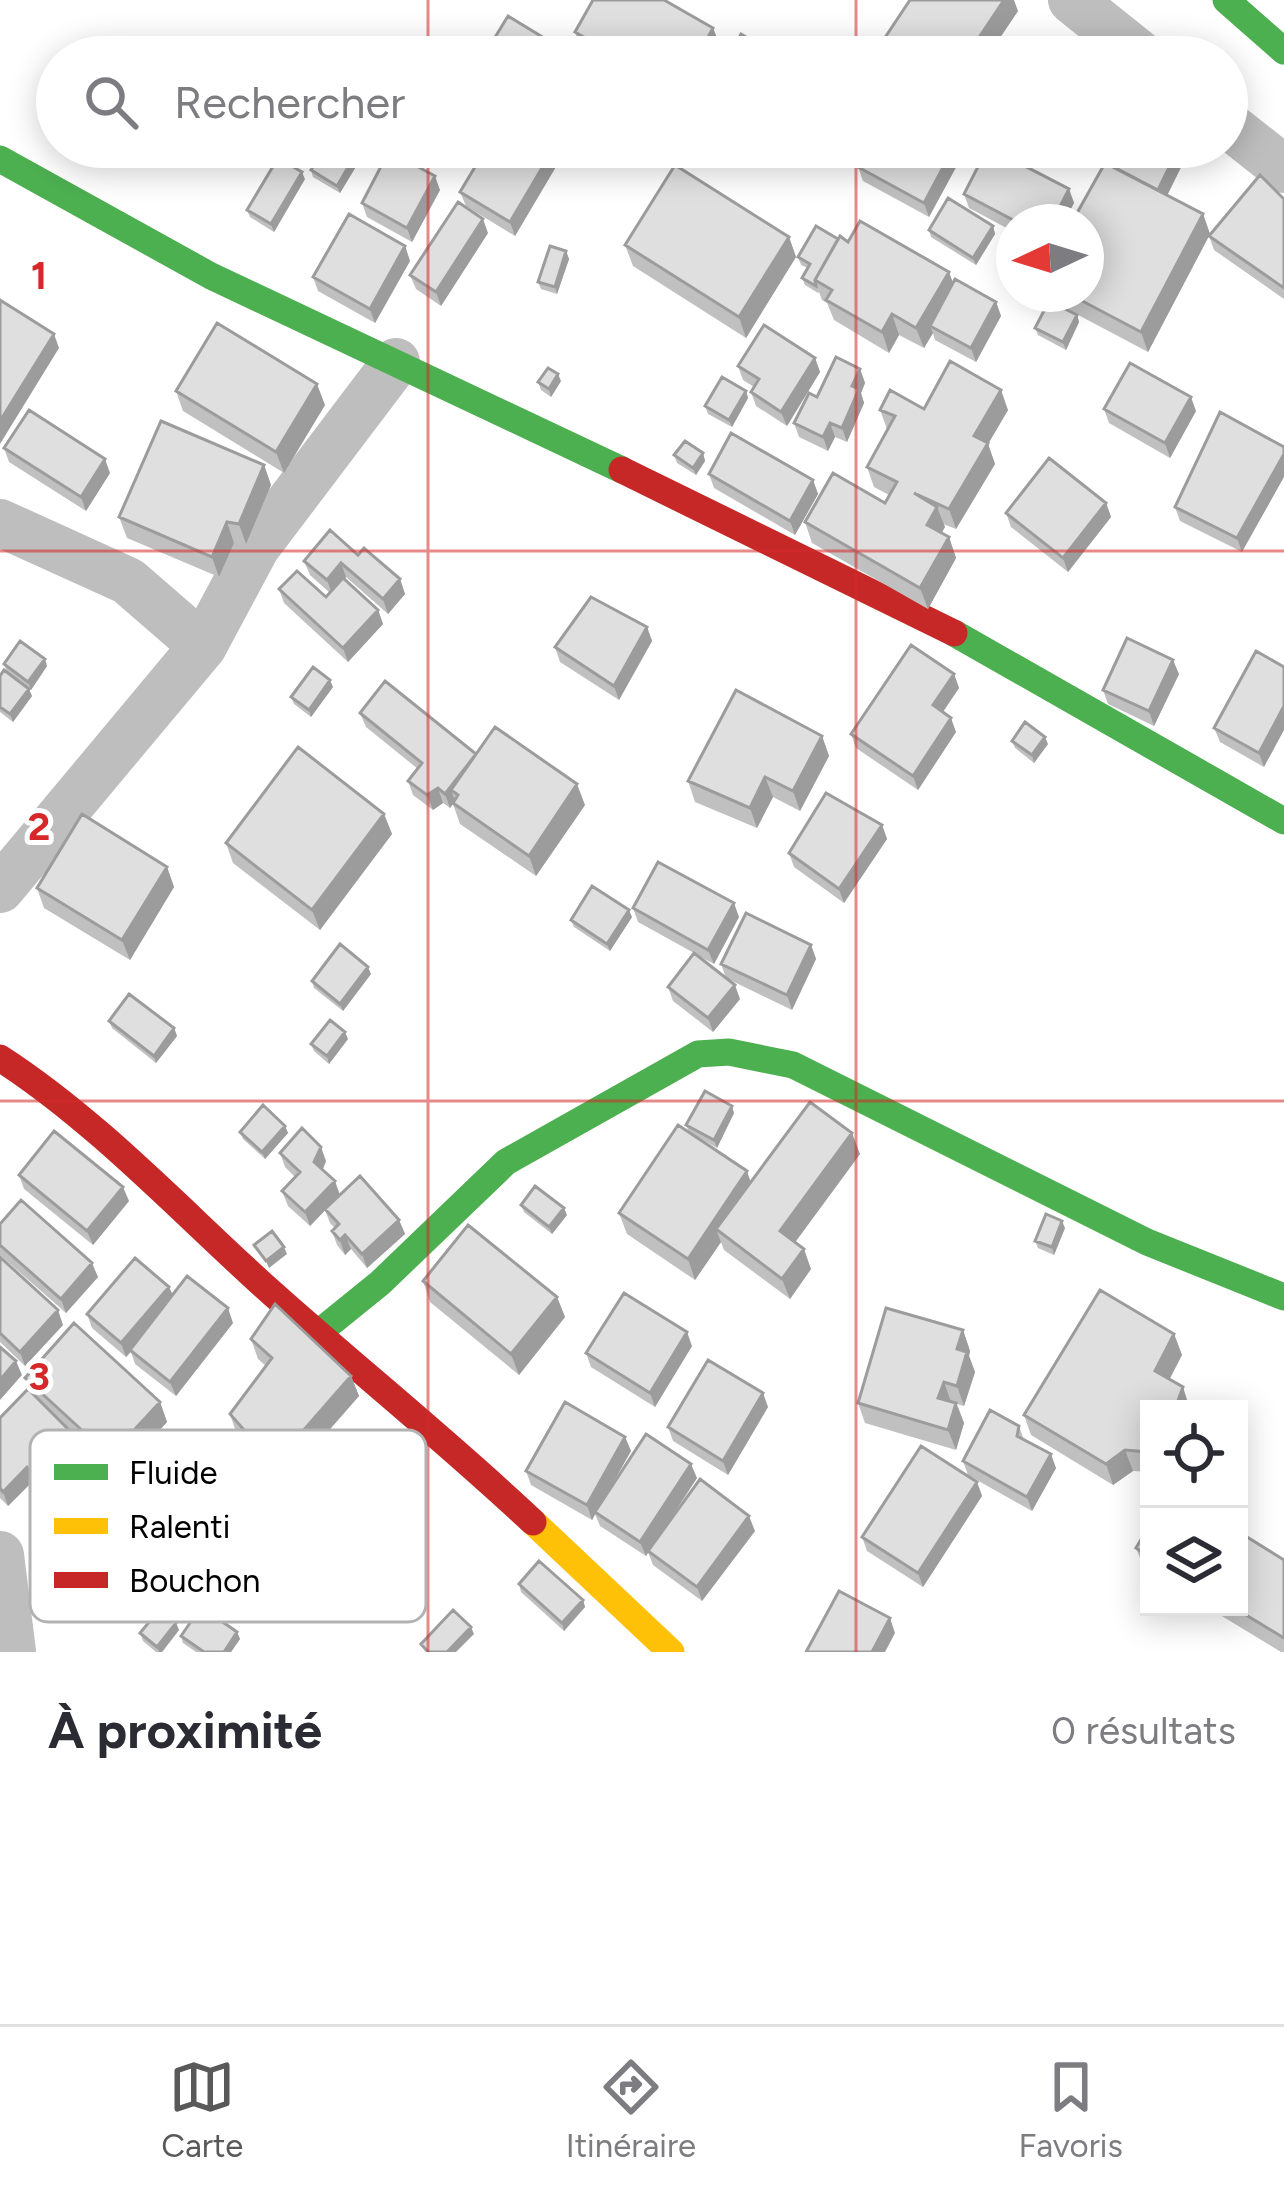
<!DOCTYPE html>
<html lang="fr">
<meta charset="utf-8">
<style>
body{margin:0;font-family:Figtree,sans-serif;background:#f7f7f7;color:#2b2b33}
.controls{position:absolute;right:36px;bottom:36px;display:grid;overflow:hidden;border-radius:0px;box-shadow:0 6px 30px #0003}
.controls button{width:108px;height:108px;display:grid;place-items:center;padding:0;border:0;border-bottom:3px solid #e1e1e2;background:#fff;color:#2b2b33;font:60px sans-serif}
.compass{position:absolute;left:996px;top:204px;width:108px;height:108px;border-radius:50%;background:#fff;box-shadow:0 6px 30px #0003;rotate:266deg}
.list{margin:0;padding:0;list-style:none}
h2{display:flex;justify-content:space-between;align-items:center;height:156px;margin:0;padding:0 48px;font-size:51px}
h2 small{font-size:39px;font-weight:400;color:#7c7c81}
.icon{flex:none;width:66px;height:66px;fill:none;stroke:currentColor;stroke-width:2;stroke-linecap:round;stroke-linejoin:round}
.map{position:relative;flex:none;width:1284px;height:1652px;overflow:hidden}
.search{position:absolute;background:#fff;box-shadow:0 6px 30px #0003;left:36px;right:36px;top:36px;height:132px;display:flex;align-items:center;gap:30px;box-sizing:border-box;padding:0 42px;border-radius:66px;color:#7c7c81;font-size:45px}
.sheet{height:372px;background:#fff}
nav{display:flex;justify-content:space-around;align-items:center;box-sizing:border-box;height:168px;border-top:3px solid #e1e1e2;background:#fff;font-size:33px;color:#7c7c81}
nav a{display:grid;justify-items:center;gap:6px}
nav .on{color:#595959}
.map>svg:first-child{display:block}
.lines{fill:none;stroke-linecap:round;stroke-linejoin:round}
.street{stroke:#bebebe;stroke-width:48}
.fast{stroke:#4caf50;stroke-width:27}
.slow{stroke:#ffc107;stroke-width:27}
.jam{stroke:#c62828;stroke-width:27}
.wall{fill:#c0c0c0}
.shaded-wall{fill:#9c9c9c}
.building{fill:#dfdfdf;stroke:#9c9c9c;stroke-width:3}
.grid{fill:none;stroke:#d62828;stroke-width:3;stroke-opacity:0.55}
.key{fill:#fff;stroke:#b2b2b2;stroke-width:3}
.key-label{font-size:33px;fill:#000}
.grid-label{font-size:39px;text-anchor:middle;font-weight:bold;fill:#d62828;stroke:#fff;stroke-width:10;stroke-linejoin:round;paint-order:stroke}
</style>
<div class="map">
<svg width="1284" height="1652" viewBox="0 0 1284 1652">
<rect width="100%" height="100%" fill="#fff"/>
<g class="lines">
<path class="street" d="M1072,0l71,57
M1227,124l57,45
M0,523l128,58 75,65 -203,243
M203,646l53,-99 140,-185
M0,1555l12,97"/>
<path class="fast" d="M1226,0l58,51
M0,159l211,117 411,194
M954,633l330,188
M317,1334l63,-51 126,-121 192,-108 31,-2 64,13 354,177 137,55"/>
<path class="slow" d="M533,1522l138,130"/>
<path class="jam" d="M622,470l332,163
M0,1058c96,62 179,151 264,228 89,80 182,154 269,236"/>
</g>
<path class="wall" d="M1018,11l-31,46h-92l-9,-21z
M713,28l8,20 -5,9h-126l-8,-4 -7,-21z
M324,147h41l1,3 -26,43 -27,-16 -2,-7z
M869,147h98l-38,70 -66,-36 -5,-14z
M1081,147h110l-24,48 36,19 7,20 -62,118 -100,-53 -2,-5h40l24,-130z
M557,165l-42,71 -49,-30 -6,-14z
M305,179l-31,53 -24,-15 -3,-7z
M1069,189l5,14 -10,19h-50v10l-45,-24 -5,-14z
M440,190l-28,52 -45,-25 -5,-14z
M1284,199v100l-70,-49 -5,-14z
M993,226l2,8 -19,31 -45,-28 -2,-7z
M488,233l-47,73 -25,-17 -6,-14z
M789,237l7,20 -50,81 -113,-72 -8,-21z
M838,239l111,33 4,11 43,19 5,14 -25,46 -41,-22 -2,-7 -9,15 -25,-13 -10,18 -55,-33 -7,-17 -5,-3 -3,-8 -1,1 -13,-8 -3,-7 6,-10 -7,-3 -3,-8z
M405,246l5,15 -35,62 -57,-32 -5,-14z
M566,251l3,8 -12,35 -16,-5 -3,-7z
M1077,315l2,7 -13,28 -28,-15 -3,-7z
M815,358l5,14 -33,54 -31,-20 -5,-14 3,-5 -11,-7 -5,-14z
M860,369l5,14 -4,10 3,10 -17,39 -12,-5 -7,14 -29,-14 -5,-14 23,-26z
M561,381l-10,16 -10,-7 -3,-8z
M176,391l149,14 -41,68 -101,-62z
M746,391l2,7 -16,29 -24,-13 -3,-8z
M924,409l84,1 -20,34 7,20 -39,65 -13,-5 2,3 -4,6 8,4 7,21 -28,51 -116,-66 -7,-21 80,-19 4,-8 -15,-8 -7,-20 20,-38 -7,-19z
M1104,409l92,2 -26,47 -61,-35z
M1220,412l22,140 -62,-31 -5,-14z
M4,448l106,25 -24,38 -77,-49z
M703,453l2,8 -9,14 -19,-12 -3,-8z
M264,465l7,20 -25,59 -12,-1 -15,34 -92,-39 -8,-21z
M709,474l104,6 5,14 -23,41 -81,-47z
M1106,503l5,14 -43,55 -57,-45 -5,-14z
M358,555l42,24 5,15 -17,20 -42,-37 -2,3 34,30 5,14 -35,38 -64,-59 -5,-14 47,8 4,-4 -20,-18 -6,-14z
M647,627l5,14 -33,59 -59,-38 -5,-15z
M1256,651l8,116 -44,-25 -6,-14z
M4,664l43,2 -16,24 -24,-18z
M954,674l5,14 -16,24 13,20 -38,58 -62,-42 -5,-14z
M1179,674l-25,52 -46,-22 -5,-14z
M0,676l32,20 -19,26 -13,-10z
M333,687l-22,30 -17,-13 -3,-7z
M360,713l116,41 109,51 -49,71 -76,-52 -7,-20 -3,4 -7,-5 -10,7 -20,-15 -5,-14 10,-12 -52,-42z
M822,736l7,20 -29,55 -27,-14 -16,31 -62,-26 -7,-21z
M1012,741l36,3 -14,19 -19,-15z
M384,814l8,20 -72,96 -87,-67 -7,-20z
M882,825l5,14 -43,64 -50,-36 -5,-14z
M167,867l7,20 -44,73 -86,-52 -7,-20z
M633,908l106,9 -25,47 -19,-10 45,45 -27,33 -40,-31 -5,-14 26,-34 -56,-31z
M632,917l-22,34 -36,-24 -3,-7z
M811,945l5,14 -24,51 -66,-32 -5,-14z
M371,974l-28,37 -29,-23 -2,-7z
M109,1021l65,7 3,8 -21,27 -44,-35z
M348,1039l-19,25 -15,-13 -3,-7z
M734,1113l-17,35 -25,-14 59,48 109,-28 -65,88 16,27 -21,30 -66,-49 -3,-8 -26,38 -68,-46 -8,-21 70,-81 -3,-7z
M285,1126l3,7 -23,26 -22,-20 -3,-7z
M280,1153l46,8 -3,8 17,26 59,25 6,14 -38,34 -16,-19 -6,6 -8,-10 -5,-14 3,-3 -5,-5 -5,-13 -15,16 -22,-20 -6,-15 13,-14 -10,-10z
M19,1175l110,26 -36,44 -69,-56z
M521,1205l46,10 -15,19 -28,-22z
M0,1224l98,53 -32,36 -66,-58z
M1065,1228l-11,27 -16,-7 -3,-7z
M0,1257l63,68 -38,41 -25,-24z
M423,1281l134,16 8,20 -46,58 -89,-73z
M169,1287l4,8 60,28 -57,73 -41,-32 -4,-12 -5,5 -34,-29 -5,-14z
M963,1330l7,21 -1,5 6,16 -11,34 -7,-2 7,19 -8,27 -91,-27 -7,-20z
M1174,1334l8,21 -13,24 22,29 -42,1v63l-16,-1 -20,14 -82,-50 -7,-20z
M251,1339l100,37 8,20 -78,89 -44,-50 -7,-21 36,-48 -8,-7z
M692,1346l-37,61 -64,-40 -5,-14z
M25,1378l135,24 7,20 -49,55 -35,-32 14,23 -38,39 -26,-26 -25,25 -8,-8v-80l30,-26z
M768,1407l-40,68 -55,-34 -5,-14z
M1019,1426l5,14 32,28 -24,43 -64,-36 -5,-14z
M625,1437l6,14 -23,40 89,-13 -38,57 96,-4 -53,70 -49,-36 -5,-13 -2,4 -46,-30 -5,-12 -3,6 -61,-35 -5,-14z
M977,1482l5,14 -59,91 -56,-36 -5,-14z
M1149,1526v46l-5,-4 -8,-20z
M1284,1560v92h-3l-74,-45h32z
M519,1584l64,16 2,7 -21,24 -43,-39z
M176,1623l3,7 -17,22h-6l-13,-11 -3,-8z
M237,1632l3,7 -9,13h-35l-13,-9 -2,-7z"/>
<path class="shaded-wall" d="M1004,0h10l4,11 -31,46h-21z
M713,28l8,20 -5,9h-19z
M549,41l6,15 -15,1z
M360,147h5l1,3 -26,43 -3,-7z
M954,147h13l-38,70 -5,-14z
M1107,147h13l-9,17 -5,-14z
M1179,147h12l-30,61 -5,-14z
M552,151l5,14 -42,71 -5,-14z
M302,172l3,7 -31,53 -3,-8z
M435,176l5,14 -28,52 -5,-14z
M1069,189l5,14 -10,19h-12z
M1203,214l7,20 -62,118 -7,-20z
M483,219l5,14 -47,73 -5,-14z
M993,226l2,8 -19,31 -3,-7z
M789,237l7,20 -50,81 -7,-21z
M405,246l5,15 -35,62 -5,-14z
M566,251l3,8 -12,35 -2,-7z
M949,272l7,20 -26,34 3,7 -9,15 -8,-20z
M996,302l5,14 -25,46 -5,-14z
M892,314l7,21 -10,18 -7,-21z
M1077,315l2,7 -13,28 -3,-8z
M54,334l5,14 -59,96v-23z
M815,358l5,14 -33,54 -6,-14z
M860,369l5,14 -4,10 3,10 -17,39 -5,-14 10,-42z
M558,374l3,7 -10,16 -2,-8z
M317,384l8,21 -41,68 -8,-21z
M1001,390l7,20 -20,34 7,20 -39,65 -7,-20 25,-73z
M746,391l2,7 -16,29 -3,-7z
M1191,397l5,14 -26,47 -5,-15z
M830,423l5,14 -7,14 -5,-14z
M703,453l2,8 -9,14 -3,-7z
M1284,454v23l-42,75 -5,-14z
M105,459l5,14 -24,38 -5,-14z
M264,465l7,20 -25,59 -7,-20z
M813,480l5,14 -23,41 -5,-14z
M1106,503l5,14 -43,55 -5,-14z
M937,507l8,20 -10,18 -8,-20z
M227,522l7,21 -15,34 -7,-20z
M949,537l7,21 -28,51 -8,-21z
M341,563l5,14 -14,17 -5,-14z
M400,579l5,15 -17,20 -5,-15z
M378,610l5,14 -35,38 -5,-14z
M647,627l5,14 -33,59 -5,-14z
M45,659l2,7 -16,24 -3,-8z
M1173,660l6,14 -25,52 -5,-15z
M954,674l5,14 -21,31 -5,-14z
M330,680l3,7 -22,30 -2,-7z
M29,689l3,7 -19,26 -3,-8z
M1284,706v24l-20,37 -5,-14z
M951,718l5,14 -38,58 -5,-14z
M822,736l7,20 -29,55 -7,-20z
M1045,737l3,7 -14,19 -2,-8z
M476,754l-25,36 4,11 -5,7 -5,-14z
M765,777l8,20 -16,31 -7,-20z
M577,784l8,21 -49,71 -7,-20z
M438,788l5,15 -10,7 -6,-15z
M384,814l8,20 -72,96 -8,-20z
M882,825l5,14 -43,64 -5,-14z
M167,867l7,20 -44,73 -8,-20z
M734,903l5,14 -25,47 -6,-14z
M629,910l3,7 -22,34 -3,-7z
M811,945l5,14 -24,51 -5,-15z
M368,967l3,7 -28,37 -3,-7z
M735,985l5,14 -27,33 -5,-14z
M174,1028l3,8 -21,27 -2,-7z
M345,1032l3,7 -19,25 -2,-8z
M732,1106l2,7 -17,35 -3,-8z
M285,1126l3,7 -23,26 -3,-7z
M852,1133l8,21 -72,98 -8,-21z
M321,1147l5,14 -6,15 -6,-14z
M747,1171l7,21 -38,37 5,13 -26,38 -7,-21z
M335,1181l5,14 -30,31 -5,-14z
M123,1187l6,14 -36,44 -6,-14z
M564,1208l3,7 -15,19 -3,-7z
M399,1220l6,14 -38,34 -5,-14z
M1062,1221l3,7 -11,27 -2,-8z
M345,1235l6,14 -6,6 -5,-15z
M284,1247l3,7 -18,14 -3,-7z
M804,1249l7,20 -21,30 -8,-20z
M92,1263l6,14 -32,36 -5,-14z
M169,1287l6,14 -49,56 -5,-14z
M557,1297l8,20 -46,58 -8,-21z
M228,1308l5,15 -57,73 -6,-14z
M58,1310l5,15 -38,41 -5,-14z
M963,1330l7,21 -1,5 6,16 -11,34 -7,-20v-37z
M687,1332l5,14 -37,61 -5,-14z
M1174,1334l8,21 -19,37 -8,-21z
M16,1361l6,14 -22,25v-20z
M351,1376l8,20 -78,89 -7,-21z
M944,1382l7,20 -13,-4z
M1183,1387l7,22h-15z
M763,1393l5,14 -40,68 -5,-14z
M160,1402l7,20 -49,55 -8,-21z
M956,1403l8,20 -8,27 -8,-20z
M625,1437l6,14 -39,69 -5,-15z
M1125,1450l8,21 -20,14 -7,-21z
M92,1453l5,15 -38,39 -5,-14z
M1051,1454l5,14 -24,43 -5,-14z
M691,1464l6,14 -51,78 -6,-14z
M27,1467l6,14 -25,25 -5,-14z
M977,1482l5,14 -59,91 -5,-14z
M749,1516l6,15 -53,70 -5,-14z
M583,1600l2,7 -21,24 -2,-8z
M890,1618l5,15 -10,19h-13z
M176,1623l3,7 -17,22h-3l-2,-5z
M471,1627l3,7 -18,18h-9z
M237,1632l3,7 -9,13h-7z"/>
<path class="building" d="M593,0h71l49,28 -16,29h-79l-43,-25z
M910,0h94l-38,57h-49l-31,-21z
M508,16l41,25 -9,16h-57z
M741,34l38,23h-51z
M324,147h36l-23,39 -26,-16z
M487,147h58l7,4 -42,71 -50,-30z
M869,147h85l-30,56 -66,-36z
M988,147l81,42 -17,33h-35l-53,-28z
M1119,147h60l-21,43 -48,-25z
M389,151l46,25 -28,52 -45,-25z
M278,158l24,14 -31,52 -24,-14z
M1105,163l98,51 -62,118 -72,-38h17v-72h-14z
M675,165l114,72 -50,80 -114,-72z
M1260,175l24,24v89l-75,-52z
M948,198l45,28 -20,32 -44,-28z
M458,202l25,17 -47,73 -26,-17z
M349,214l56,32 -35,63 -57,-32z
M860,221l89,51 -33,56 -24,-14 -10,18 -56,-32 6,-10 -17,-10 25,-44 8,6z
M816,226l22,13 -23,41 1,6 -14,-8 8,-14 -12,-7z
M550,246l16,5 -11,36 -17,-5z
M955,279l41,23 -25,46 -41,-22z
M0,300l54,34 -54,87z
M1049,301l28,14 -14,27 -28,-14z
M217,323l100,61 -41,68 -100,-61z
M764,325l51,33 -34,54 -30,-20 8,-13 -21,-13z
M836,357l24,12 -8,17 7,3 -17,39 -12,-5 -7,14 -29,-14 15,-30 8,4z
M950,361l51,29 -27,46 14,7 -39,66 -35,-16 23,14 -10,18 22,12 -29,51 -115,-66 28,-49 52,30 12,-21 -30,-15 28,-51 -15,-6 10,-20 34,19z
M1130,363l61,34 -26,46 -61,-34z
M548,368l10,6 -9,15 -11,-7z
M722,377l24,14 -17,29 -24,-14z
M29,410l76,49 -24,38 -77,-49z
M1220,412l64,35v7l-47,84 -62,-31z
M161,421l103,44 -25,59 -12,-2 -15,35 -93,-40z
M731,433l82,47 -23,41 -81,-47z
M685,441l18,12 -10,15 -19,-13z
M1049,458l57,45 -43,55 -57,-45z
M330,530l28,25 6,-7 36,31 -17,20 -42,-36 -14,17 -23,-19z
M297,571l29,26 17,-19 35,32 -35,38 -64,-59z
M591,597l56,30 -33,59 -59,-39z
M1127,638l46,22 -24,51 -46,-21z
M20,641l25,18 -17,23 -24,-18z
M911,645l43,29 -21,31 18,13 -38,58 -62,-42z
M1256,651l28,16v39l-25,47 -45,-25z
M313,667l17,13 -21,30 -18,-13z
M4,670l25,19 -19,25 -10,-7v-31z
M385,681l91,73 -31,40 -7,-6 -11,7 -19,-14 14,-18 -62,-50z
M736,690l86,46 -29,55 -28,-14 -15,31 -62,-27z
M1025,722l20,15 -13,18 -20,-14z
M495,727l82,57 -48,72 -76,-53 5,-8 -7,-5z
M298,747l86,67 -72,96 -86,-67z
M826,793l56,32 -43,64 -50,-36z
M82,814l85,53 -45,73 -85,-52z
M658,862l76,41 -26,47 -75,-42z
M592,886l37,24 -22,34 -36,-24z
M746,913l65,32 -24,50 -66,-31z
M340,944l28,23 -28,37 -28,-23z
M694,953l41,32 -27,33 -40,-31z
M129,994l45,34 -20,28 -45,-35z
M330,1020l15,12 -18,24 -16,-12z
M705,1091l27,15 -18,34 -28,-15z
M810,1102l42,31 -72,98 24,18 -22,30 -66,-50z
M263,1105l22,21 -23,26 -22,-20z
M678,1125l69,46 -59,88 -69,-46z
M302,1128l19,19 -7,15 21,19 -30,31 -23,-21 18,-19 -20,-19z
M54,1131l69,56 -36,44 -68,-56z
M360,1176l39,44 -37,34 -17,-19 -5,5 -8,-9 7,-7 -14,-15z
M535,1186l29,22 -15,19 -28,-22z
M21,1200l71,63 -31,36 -61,-54v-21z
M1046,1214l16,7 -10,26 -17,-6z
M468,1225l89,72 -46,57 -88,-73z
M272,1231l12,16 -18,14 -12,-16z
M0,1257l58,53 -38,42 -20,-19z
M135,1258l34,29 -48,56 -34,-29z
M187,1276l41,32 -58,74 -40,-32z
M1100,1290l74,44 -19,37 28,16 -8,22h-26v43l-24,-2 -19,14 -82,-49z
M624,1293l63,39 -37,61 -64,-40z
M275,1304l76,72 -77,88 -44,-50 42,-56 -21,-19z
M886,1308l77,22 -6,19 10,3 -10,34 -13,-4 -6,16 18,5 -8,27 -90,-27z
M74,1323l86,79 -50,54 -85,-78z
M0,1347l16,14 -16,19z
M708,1360l55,33 -40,68 -55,-34z
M28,1389l64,64 -38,40 -27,-26 -24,25 -3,-4v-70z
M565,1402l60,35 -38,68 -61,-34z
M990,1410l29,16 -2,10 34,18 -24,43 -64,-36z
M646,1434l45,30 -51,78 -45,-30z
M921,1446l56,36 -59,91 -56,-36z
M700,1479l49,37 -52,71 -49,-36z
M1149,1526v30l-13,-8z
M1239,1532l45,28v78l-51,-31h6z
M539,1561l44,39 -21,23 -43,-39z
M839,1591l51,27 -18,34h-66z
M201,1607l36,25 -13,20h-20l-23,-16z
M159,1610l17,13 -19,24 -17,-14z
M453,1610l18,17 -24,25h-19l-7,-8z"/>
<path class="grid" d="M428,0v57M856,0v57M428,147v1505M856,147v1505M0,551h1284M0,1101h1284"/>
<rect x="30" y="1430" width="396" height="192" rx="18" class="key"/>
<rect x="54" y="1464" width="54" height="16" fill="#4caf50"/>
<rect x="54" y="1518" width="54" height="16" fill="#ffc107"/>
<rect x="54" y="1572" width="54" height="16" fill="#c62828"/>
<g class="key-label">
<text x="129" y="1484">Fluide</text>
<text x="129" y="1538">Ralenti</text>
<text x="129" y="1592">Bouchon</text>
</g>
<g class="grid-label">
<text x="39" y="289">1</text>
<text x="39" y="840">2</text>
<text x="39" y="1390">3</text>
</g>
</svg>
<div class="controls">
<button><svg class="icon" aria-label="locate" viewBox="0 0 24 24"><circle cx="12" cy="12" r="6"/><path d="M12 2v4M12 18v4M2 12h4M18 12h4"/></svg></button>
<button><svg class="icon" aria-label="layers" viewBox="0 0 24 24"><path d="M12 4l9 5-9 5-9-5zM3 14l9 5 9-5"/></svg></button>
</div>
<svg class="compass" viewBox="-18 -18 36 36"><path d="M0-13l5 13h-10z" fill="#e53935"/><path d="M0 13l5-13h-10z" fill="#7c7c81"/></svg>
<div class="search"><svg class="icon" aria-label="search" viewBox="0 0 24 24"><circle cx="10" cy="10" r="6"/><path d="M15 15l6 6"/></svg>Rechercher</div>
</div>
<section class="sheet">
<h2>À proximité<small>0 résultats</small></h2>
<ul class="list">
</ul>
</section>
<nav>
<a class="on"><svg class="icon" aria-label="map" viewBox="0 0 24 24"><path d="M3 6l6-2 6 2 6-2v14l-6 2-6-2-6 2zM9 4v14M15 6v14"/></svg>Carte</a>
<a><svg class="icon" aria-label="directions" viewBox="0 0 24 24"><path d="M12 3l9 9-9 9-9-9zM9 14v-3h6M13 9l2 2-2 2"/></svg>Itinéraire</a>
<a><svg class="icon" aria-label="saved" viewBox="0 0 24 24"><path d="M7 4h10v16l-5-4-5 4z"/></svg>Favoris</a>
</nav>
